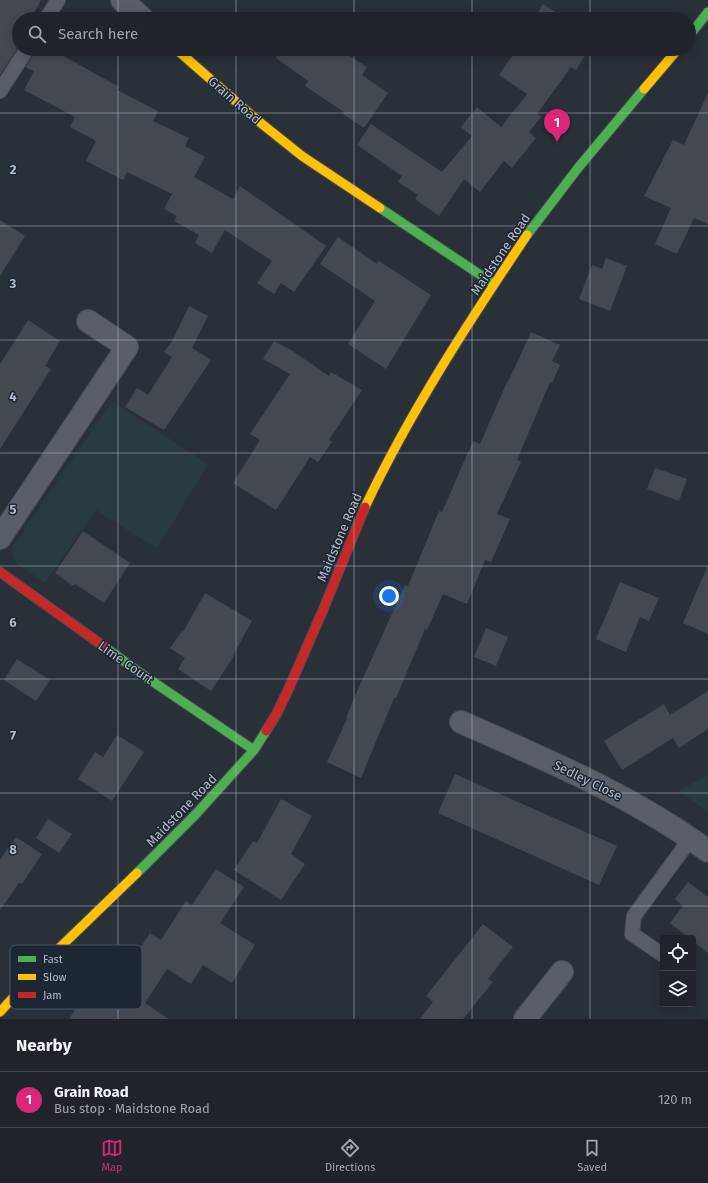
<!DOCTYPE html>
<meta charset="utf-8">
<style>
body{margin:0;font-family:"Fira Sans",sans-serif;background:#2d3036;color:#f1f3f6}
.controls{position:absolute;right:12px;bottom:12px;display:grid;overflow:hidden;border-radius:4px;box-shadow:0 2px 10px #0003}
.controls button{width:36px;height:36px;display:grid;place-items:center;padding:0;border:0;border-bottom:1px solid #3d4147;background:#20242a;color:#f1f3f6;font:20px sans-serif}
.you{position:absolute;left:389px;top:596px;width:14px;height:14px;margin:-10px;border:3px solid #fff;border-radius:50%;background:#1a73e8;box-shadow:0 0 0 6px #1a73e833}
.badge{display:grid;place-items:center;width:26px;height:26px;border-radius:50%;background:#db2777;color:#fff;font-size:13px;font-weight:700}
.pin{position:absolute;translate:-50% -33px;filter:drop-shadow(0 1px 2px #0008)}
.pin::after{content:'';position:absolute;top:21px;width:14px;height:12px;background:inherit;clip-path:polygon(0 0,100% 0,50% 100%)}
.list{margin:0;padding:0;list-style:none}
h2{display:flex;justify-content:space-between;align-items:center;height:52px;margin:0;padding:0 16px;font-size:17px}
h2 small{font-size:13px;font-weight:400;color:#a2a4a8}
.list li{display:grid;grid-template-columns:26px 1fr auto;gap:12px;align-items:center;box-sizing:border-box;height:56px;padding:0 16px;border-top:1px solid #3d4147}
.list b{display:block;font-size:15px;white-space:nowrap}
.list p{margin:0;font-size:13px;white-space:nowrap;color:#a2a4a8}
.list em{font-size:13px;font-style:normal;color:#a2a4a8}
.icon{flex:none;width:22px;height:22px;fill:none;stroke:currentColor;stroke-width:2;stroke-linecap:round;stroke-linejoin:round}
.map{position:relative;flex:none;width:708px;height:1019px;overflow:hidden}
.search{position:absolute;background:#20242a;box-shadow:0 2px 10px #0003;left:12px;right:12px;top:12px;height:44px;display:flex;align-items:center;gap:10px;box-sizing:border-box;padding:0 14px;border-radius:22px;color:#a2a4a8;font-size:15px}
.sheet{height:108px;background:#20242a}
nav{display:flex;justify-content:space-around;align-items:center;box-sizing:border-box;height:56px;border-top:1px solid #3d4147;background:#20242a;font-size:11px;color:#a2a4a8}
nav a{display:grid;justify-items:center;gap:2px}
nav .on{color:#db2777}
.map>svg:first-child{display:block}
.green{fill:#273a3e}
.building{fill:#444950}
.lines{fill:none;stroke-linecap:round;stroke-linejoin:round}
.lane-casing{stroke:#484c53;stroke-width:16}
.street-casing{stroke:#484c53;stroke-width:24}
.fast-casing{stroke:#484c53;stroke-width:11}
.slow-casing{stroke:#484c53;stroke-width:11}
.jam-casing{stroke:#484c53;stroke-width:11}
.lane{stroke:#5a5e66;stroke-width:14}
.street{stroke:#5a5e66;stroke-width:22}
.fast{stroke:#4caf50;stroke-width:9}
.slow{stroke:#ffc107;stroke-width:9}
.jam{stroke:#c62828;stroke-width:9}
.grid{fill:none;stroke:#b4bcc9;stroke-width:1;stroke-opacity:0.55}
.labels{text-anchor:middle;stroke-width:3;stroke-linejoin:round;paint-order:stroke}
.street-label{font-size:13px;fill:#b4bcc9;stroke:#1d2633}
.key{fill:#1d2633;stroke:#4a5360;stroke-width:1}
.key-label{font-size:11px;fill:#b4bcc9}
.grid-label{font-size:13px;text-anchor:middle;font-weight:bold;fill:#b4bcc9;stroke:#1d2633;stroke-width:3;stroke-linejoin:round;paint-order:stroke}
</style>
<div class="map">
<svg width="708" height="1019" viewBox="0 0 708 1019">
<rect width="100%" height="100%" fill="#2a3038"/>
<path class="green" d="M112,401l96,63 -51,85 -61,-39 -51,73 -29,-20 -3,-7 -1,-9z
M708,775v37l-30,-21z"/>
<path class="building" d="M0,0h41l-10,19h-12v24l-3,6h1l-17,26z
M543,4l23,15h-32z
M35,49h16l68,38 -2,3 41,21 -5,10 36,17 -4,8 20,11 -11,20 39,22 7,-13 86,60 -32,46 -13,-9 -7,11 -17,-11 15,-22 -47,-31 -13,23 -17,-10 4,-8 -25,-14 3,-5 -13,-7 8,-15 -45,-22 -4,8 -37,-19 10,-20 -26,-14 5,-10 -51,-27 10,-19 -9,-4 9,-13z
M282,49h57l28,18 -5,8 26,18 -24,35 -21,-14 1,-2 -39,-26 3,-5 -32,-23z
M517,49h72l-13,21 -5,-3 -34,47 4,3 -12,15 7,6 -24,30 -8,-7 -24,31 -16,-13 -25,37 -24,-17 3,-4 -20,-13 4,-6 -45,-31 14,-21 71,48 30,-36 -11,-9 16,-20 24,20 26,-33 -28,-19z
M708,93v131l-14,-6 -17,36 -22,-10 16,-36 -27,-12 29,-56 11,5z
M0,220l25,16 -25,40z
M338,237l39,27 2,-3 52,34 -45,74 -38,-25 27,-43 -55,-37z
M606,258l21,8 -17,45 -31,-12 13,-34 10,4z
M189,306l19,10 -16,32 19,12 -47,70 -39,-23 12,-19 11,7 24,-38 -8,-5 8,-11z
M28,320l32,21 -15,25 6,3 -51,80v-85z
M531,332l29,13 -8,16 8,4 -8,18 -2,-1 -33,78 4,2 -24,52 13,5 -19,43 -6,-2 -18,44 -24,-10 -16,36 -2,-1 -29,69h-2l-33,80 -34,-16 20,-43 -1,-1 12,-29 47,-104 3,1 31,-75 3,1 31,-71 7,3 28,-64h1z
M274,341l17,9 38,26 2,-4 31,18 -33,50 3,2 -14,20 -8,-5 -34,53 -43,-27 27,-43 -10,-6 40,-60 -27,-15z
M655,468l32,11 -8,22 -32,-12z
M83,531l47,32 -26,40 -29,-19 -2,2 -18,-13z
M708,565v69l-25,-11z
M620,582l39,16 -10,23 -9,-4 -14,35 -30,-13z
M205,593l47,28 -19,34 1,1 -23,35 -33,-22 7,-11 -15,-10 12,-17 1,1z
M486,628l22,9 -12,29 -22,-9z
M17,659l33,21 -14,21 -32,-21z
M708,691v38l-29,19 -6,-10 -51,32 -18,-29 60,-37 6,11z
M117,735l27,17 -32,49 -34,-22 17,-27 8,5z
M455,774l162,72 -18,39 -161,-72z
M281,799l31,17 -21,38 14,10 -24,36 -47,-30 19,-29 4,2z
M48,819l24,15 -13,19 -23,-15z
M16,837l26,17 -20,30 -3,-1 -19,27v-50z
M216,869l28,18 -24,36 35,22 -23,38 -29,-18 -12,19 -24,-15 -22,34 24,16h-100l41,-63 17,12 23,-35 11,7 25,-39 6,4z
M688,882l20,15v56l-15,-12v-3h-4l-19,-15 13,-17 -8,-7z
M483,924l30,23 -25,32 5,3 -30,37h-43l13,-17 -7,-6z"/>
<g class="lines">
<defs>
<path id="lane" d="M46,19l12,-19
M0,91l27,-42
M663,955l-31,-21 2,-18 57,-78"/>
<path id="street" d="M122,0l21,19
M0,538l127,-191 -39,-26
M461,722c86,38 170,73 247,129
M525,1019l37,-47"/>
<path id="fast" d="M689,36l19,-24
M380,208l114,76
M527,235l51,-67 66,-79
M106,648l37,27 111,75
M137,873l59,-59 58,-64 12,-19"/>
<path id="slow" d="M176,49l81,71 45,36 78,52
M644,89l34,-40
M365,507c45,-95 103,-184 162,-272
M0,1012l50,-55 87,-84"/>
<path id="jam" d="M0,572l106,76
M266,731l10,-16 13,-27 34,-78 42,-103"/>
</defs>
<use href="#lane" class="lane-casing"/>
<use href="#street" class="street-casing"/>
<use href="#fast" class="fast-casing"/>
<use href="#slow" class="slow-casing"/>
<use href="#jam" class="jam-casing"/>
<use href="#lane" class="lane"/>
<use href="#street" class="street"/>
<use href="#fast" class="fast"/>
<use href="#slow" class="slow"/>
<use href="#jam" class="jam"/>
</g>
<path class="grid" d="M118,0v19M236,0v19M354,0v19M472,0v19M590,0v19M118,49v970M236,49v970M354,49v970M472,49v970M590,49v970M0,113h708M0,226h708M0,340h708M0,453h708M0,566h708M0,679h708M0,793h708M0,906h708"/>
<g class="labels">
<g class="street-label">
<text transform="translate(235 100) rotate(41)" y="5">Grain Road</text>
<text transform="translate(500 254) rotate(-56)" y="5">Maidstone Road</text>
<text transform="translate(339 537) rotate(-67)" y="5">Maidstone Road</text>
<text transform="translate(126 662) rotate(35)" y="5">Lime Court</text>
<text transform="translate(588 780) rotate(26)" y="5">Sedley Close</text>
<text transform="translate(181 810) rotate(-46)" y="5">Maidstone Road</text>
</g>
</g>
<rect x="10" y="945" width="132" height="64" rx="6" class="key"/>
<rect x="18" y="956" width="18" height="6" fill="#4caf50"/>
<rect x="18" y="974" width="18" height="6" fill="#ffc107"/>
<rect x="18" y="992" width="18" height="6" fill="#c62828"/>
<g class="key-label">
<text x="43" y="963">Fast</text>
<text x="43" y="981">Slow</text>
<text x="43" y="999">Jam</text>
</g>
<g class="grid-label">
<text x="13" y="174">2</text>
<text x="13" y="288">3</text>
<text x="13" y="401">4</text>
<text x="13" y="514">5</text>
<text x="13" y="627">6</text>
<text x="13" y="740">7</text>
<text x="13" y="854">8</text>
</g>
</svg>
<div class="controls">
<button><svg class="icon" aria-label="locate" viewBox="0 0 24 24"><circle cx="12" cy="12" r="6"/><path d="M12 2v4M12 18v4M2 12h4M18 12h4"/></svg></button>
<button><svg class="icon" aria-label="layers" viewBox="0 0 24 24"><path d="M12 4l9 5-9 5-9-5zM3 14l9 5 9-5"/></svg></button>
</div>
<div class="you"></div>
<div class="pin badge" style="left:557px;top:142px">1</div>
<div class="search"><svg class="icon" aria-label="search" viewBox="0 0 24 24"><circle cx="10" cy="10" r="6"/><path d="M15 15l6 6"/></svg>Search here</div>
</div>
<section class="sheet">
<h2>Nearby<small></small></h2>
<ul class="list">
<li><span class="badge">1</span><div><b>Grain Road</b><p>Bus stop · Maidstone Road</p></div><em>120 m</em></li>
</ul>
</section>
<nav>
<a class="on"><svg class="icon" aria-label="map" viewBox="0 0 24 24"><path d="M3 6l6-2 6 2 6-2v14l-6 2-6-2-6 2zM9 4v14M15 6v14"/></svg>Map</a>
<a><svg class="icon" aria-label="directions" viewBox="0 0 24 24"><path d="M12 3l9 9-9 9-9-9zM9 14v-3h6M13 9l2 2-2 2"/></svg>Directions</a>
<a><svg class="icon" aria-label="saved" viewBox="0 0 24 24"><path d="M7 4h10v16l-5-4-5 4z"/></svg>Saved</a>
</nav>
